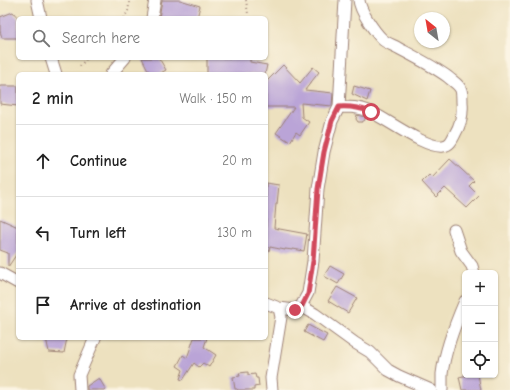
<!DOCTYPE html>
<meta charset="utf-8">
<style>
body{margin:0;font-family:"Comic Neue",sans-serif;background:#f6f6f6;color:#222}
.controls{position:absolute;right:12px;bottom:12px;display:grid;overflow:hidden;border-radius:6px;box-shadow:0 1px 3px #0004}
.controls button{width:36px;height:36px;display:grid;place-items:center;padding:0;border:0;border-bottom:1px solid #e0e0e0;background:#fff;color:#222;font:20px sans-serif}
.compass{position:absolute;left:414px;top:12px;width:36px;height:36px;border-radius:50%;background:#fff;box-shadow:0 1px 3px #0004;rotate:329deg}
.stop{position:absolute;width:12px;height:12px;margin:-9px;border:3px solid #d1495b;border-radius:50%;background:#fff}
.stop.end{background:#d1495b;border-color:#fff;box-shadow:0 1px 4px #0008}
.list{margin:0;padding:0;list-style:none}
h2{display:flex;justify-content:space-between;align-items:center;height:52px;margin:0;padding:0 16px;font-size:17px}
h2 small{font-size:13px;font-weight:400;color:#767676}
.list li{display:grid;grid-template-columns:26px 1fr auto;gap:12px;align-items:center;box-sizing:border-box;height:72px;padding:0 16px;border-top:1px solid #e0e0e0}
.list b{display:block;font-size:15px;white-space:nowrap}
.list em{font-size:13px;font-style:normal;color:#767676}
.icon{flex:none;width:22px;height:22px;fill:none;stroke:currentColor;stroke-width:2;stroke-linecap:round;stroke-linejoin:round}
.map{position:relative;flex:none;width:510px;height:390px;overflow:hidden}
.search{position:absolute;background:#fff;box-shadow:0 1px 3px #0004;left:16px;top:16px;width:252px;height:44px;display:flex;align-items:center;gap:10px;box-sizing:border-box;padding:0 14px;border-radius:6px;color:#767676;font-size:15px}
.panel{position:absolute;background:#fff;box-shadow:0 1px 3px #0004;left:16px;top:72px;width:252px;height:268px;border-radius:6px}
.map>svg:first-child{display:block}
.building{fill:#baa4d7}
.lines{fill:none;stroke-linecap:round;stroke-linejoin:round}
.street-casing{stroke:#9c8075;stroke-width:13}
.path{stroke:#9c8075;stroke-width:2;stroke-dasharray:1 3;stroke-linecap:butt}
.street{stroke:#fff;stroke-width:11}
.route{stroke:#d1495b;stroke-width:5}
</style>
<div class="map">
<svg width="510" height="390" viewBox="0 0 510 390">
<rect width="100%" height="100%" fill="#fcf5e5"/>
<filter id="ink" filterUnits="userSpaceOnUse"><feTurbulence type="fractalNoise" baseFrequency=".025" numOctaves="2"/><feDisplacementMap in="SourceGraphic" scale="8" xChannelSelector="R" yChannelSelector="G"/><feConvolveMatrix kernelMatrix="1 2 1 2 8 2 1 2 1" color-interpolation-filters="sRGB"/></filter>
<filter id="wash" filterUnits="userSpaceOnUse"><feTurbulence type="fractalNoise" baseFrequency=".012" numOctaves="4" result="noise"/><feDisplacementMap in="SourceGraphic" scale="16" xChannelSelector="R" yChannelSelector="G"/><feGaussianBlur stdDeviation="0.9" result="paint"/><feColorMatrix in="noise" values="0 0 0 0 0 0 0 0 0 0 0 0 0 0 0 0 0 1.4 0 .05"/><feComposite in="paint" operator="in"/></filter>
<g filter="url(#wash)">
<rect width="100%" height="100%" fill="#ede1bf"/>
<g id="blocks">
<path class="building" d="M162,0h18l20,6 -3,12h-38z
M13,12l5,6v20h-16l-2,-7v-14z
M142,58h17l7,12 -7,4h-9z
M207,58h43v4l17,3 -2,9h-58z
M283,65l17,18 13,-16 6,5 -14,18 28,3 -1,13 -31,-3 1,14 7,5 -9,13 -4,-3 -6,10 -14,-9 18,-26h-28v-25z
M0,86h18v20l-18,-2z
M354,86l16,5 -3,10 -15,-7z
M357,115l8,2v3l-3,2h-4l-2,-3z
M450,159l24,22 -5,5 10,10 -12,12 -22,-20 -9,9 -14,-15 7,-7 3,3z
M266,183l13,2 -2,19h-1l-2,24 33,6 -3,17 -11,-2v1l-8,-1v1l-15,-3 -1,4h-3z
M0,219l18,8v25l-10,15v-14l-8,-3z
M330,266l14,8 -6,10 -14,-8z
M337,287l20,11 -9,15 -20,-12z
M308,325l19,10 -4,7 -19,-10z
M46,338h21l-3,15 -15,-1z
M194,338h13l-3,9 12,8 -7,12 -6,-4 -4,4 -5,-4 -11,17 -3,-1 3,-9 -6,-4 6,-11 4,3z
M248,372v3l7,-1 1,4h2l1,8 -5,1v3h-16l-1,-1h-2l-2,-12 7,-1 -1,-3z
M468,375h10l3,15h-19l-3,-13z
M99,378l7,12h-19v-4z"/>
</g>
</g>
<g filter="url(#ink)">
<use href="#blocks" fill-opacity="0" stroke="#9c8075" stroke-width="1"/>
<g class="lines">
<defs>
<path id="street" d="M37,0l4,18
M152,18l3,-18
M51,58l5,16
M111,74l14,-16
M339,107l6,-107
M454,230l7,21 11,15 2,7
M0,273l18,10
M266,303l13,5 2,9 -10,61 1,12
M301,306l14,8 40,29 15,9 18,18 11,6 32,14
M279,308l16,2 6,-4 7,-13 5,-32 5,-72 6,-37 8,-31 7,-14c11,0 20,0 30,4 18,8 57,38 74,35 7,-1 9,-6 12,-12 6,-10 8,-21 7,-32 0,-4 0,-9 -1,-12 -2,-6 -9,-9 -13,-13 -15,-11 -33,-20 -50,-29 -5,-3 -12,-5 -16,-9 -8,-8 -22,-28 -23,-39
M80,390l-1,-15 16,-37
M442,390c0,-5 0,-11 0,-16 3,-25 13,-50 23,-73"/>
</defs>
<use href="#street" class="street-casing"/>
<path class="path" d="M246,0l2,14
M124,18l4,-7 2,-11
M80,66l7,-8"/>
<use href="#street" class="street"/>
</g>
</g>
<g class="lines" filter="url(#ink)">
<path class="route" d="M295,310l7,-4 6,-12 5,-33 5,-72 6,-37 8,-31 7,-14c12,-1 21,1 32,5"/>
</g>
</svg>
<div class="controls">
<button>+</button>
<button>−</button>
<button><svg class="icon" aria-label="locate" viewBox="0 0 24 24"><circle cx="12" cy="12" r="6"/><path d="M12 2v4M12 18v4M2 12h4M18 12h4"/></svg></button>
</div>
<svg class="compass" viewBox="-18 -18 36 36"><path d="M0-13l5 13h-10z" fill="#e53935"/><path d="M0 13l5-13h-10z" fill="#767676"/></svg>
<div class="stop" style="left:371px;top:112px"></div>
<div class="stop end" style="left:295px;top:310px"></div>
<div class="search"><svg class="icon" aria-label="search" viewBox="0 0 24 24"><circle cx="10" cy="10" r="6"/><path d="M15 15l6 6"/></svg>Search here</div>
<section class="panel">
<h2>2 min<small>Walk · 150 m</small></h2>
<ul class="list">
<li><svg class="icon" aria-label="ahead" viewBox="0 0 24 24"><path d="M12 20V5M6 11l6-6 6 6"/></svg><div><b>Continue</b></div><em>20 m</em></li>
<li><svg class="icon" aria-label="left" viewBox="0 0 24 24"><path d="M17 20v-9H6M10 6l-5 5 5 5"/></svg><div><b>Turn left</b></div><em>130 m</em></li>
<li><svg class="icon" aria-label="arrive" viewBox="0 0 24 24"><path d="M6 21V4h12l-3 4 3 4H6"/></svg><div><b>Arrive at destination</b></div></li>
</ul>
</section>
</div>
